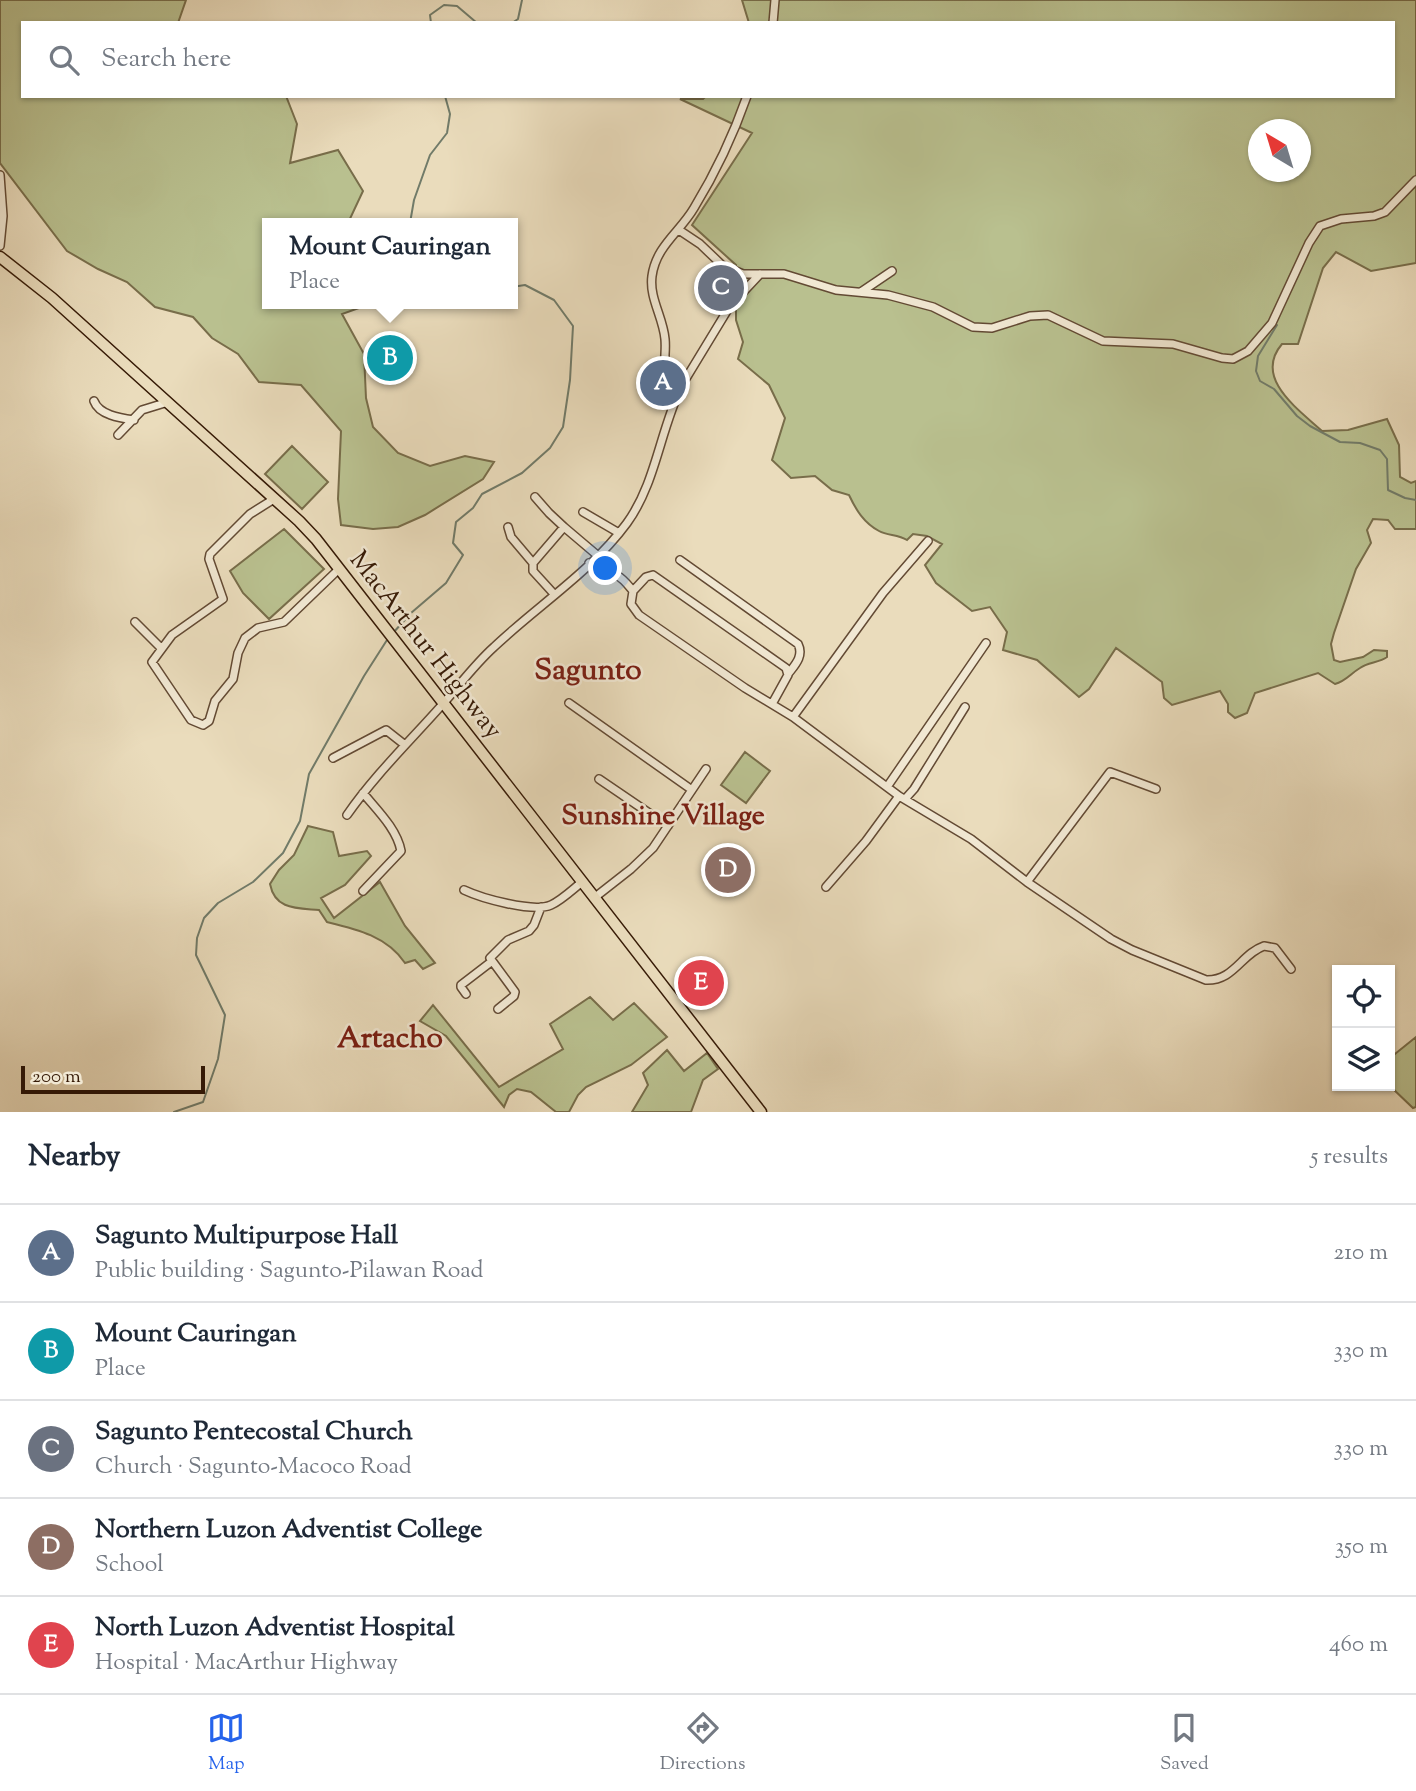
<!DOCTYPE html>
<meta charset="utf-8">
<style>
body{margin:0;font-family:"Sorts Mill Goudy",serif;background:#f6f6f7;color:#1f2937}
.controls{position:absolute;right:21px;bottom:21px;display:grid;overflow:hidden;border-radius:0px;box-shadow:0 2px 5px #0004}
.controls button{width:63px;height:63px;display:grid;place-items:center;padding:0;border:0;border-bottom:2px solid #e0e1e3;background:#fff;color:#1f2937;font:35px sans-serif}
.compass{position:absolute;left:1248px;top:119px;width:63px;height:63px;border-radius:50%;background:#fff;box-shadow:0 2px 5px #0004;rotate:322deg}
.scale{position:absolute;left:21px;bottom:18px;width:184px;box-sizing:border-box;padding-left:7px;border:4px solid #361a06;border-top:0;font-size:19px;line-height:24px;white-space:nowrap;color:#361a06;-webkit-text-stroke:5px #f1e8d3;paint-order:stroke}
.you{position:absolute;left:606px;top:569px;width:24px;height:24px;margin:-18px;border:5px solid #fff;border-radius:50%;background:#1a73e8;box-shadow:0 0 0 10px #1a73e833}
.badge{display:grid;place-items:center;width:46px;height:46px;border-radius:50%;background:#2563eb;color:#fff;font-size:23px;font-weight:700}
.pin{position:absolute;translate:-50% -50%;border:4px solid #fff;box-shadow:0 2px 7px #0006}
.popup{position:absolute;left:262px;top:218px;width:256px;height:91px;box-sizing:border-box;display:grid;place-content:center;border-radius:0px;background:#fff;filter:drop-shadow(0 2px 5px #0005);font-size:23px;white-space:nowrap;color:#747a83}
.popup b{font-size:26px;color:#1f2937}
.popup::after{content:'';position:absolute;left:50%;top:100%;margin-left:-14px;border:14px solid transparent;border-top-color:#fff}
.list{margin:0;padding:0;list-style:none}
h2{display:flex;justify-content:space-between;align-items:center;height:91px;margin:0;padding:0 28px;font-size:30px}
h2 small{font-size:23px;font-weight:400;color:#747a83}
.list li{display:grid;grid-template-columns:46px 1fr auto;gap:21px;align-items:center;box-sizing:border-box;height:98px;padding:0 28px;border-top:2px solid #e0e1e3}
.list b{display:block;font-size:26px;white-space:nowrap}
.list p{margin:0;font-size:23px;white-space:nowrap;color:#747a83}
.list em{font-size:23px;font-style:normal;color:#747a83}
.icon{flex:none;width:38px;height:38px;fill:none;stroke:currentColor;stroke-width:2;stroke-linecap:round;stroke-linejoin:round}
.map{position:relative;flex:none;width:1416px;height:1112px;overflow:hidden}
.search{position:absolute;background:#fff;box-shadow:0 2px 5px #0004;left:21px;right:21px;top:21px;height:77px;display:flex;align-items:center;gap:18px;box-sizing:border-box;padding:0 24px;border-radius:0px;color:#747a83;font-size:26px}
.sheet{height:581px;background:#fff}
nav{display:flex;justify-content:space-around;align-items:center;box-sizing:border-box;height:98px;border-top:2px solid #e0e1e3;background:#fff;font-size:19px;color:#747a83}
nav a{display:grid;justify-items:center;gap:4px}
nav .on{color:#2563eb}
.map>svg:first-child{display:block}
.green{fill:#b9c08f;stroke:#786d4a;stroke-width:2;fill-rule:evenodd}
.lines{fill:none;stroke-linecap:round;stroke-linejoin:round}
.stream{stroke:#717b69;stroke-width:2}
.minor-casing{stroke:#634a34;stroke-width:10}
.highway-casing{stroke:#361a06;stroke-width:13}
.minor{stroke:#f1e8d3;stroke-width:7}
.highway{stroke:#eadcbc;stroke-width:10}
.labels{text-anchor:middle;stroke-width:5;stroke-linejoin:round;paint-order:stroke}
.street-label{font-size:26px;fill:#361a06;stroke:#f1e8d3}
.neighbourhood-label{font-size:28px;font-weight:bold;fill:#7a1f14;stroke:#f1e8d3}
.quarter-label{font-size:30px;font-weight:bold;fill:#7a1f14;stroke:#f1e8d3}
</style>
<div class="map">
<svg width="1416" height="1112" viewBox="0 0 1416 1112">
<rect width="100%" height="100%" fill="#eadcbc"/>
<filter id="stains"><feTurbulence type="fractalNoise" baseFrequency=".00286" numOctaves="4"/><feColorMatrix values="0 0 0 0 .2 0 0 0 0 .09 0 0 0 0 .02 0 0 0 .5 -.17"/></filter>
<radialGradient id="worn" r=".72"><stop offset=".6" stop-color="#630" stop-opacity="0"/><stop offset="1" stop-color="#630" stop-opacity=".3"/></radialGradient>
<path class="green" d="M0,0h186l-8,23h-155v73h263l11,28 -7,39 48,-13 25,41 -15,32h-80v81h102l-28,10 22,40 2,44 7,29 25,26 32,13 35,-10 29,6 -11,17 -58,36 -27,12 -25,2 -32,-4 -3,-26 3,-68 -40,-46 -42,-3 -21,-28 -26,-16 -19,-21 -38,-10 -28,-25 -29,-13 -31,-18 -67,-88z
M742,0h674v263l-45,8 -35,-19 -13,16 -25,76h-16c-29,34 16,65 40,87l26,-1 39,-11 12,26 1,32 11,6 5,-2v48h-21l-7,-9 -15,-1 -6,11 4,13 -15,26 -22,64 -3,11 3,16 6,2 23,-5 11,-7 13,1v6c-8,6 -19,5 -27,11 -10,6 -14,13 -25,16l-17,-11 -63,20 -8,20 -12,5 -7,-6v-8l-8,-13 -48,14 -8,-7 -2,-16 -46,-34 -27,41 -10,8 -42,-37 -34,-10 4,-18 -17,-25 -18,4 -36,-28 -11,-18 17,-21 -15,-8 -14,-2 -6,6c-9,-6 -19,-4 -28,-9 -15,-8 -23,-21 -30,-36l-17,-5 -17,-14 -24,2 -19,-18 13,-42 -16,-33 -31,-26 5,-17 -7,-22v-55l-44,-40 60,-92 -72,-34h23l3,-3h687v-73h-644zM1258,130h42v42h-42z
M292,446l36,36 -26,27 -37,-35z
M284,529l40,40 -55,50 -26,-26 -13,-22z
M745,752l25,19 -24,32 -25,-18z
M308,826l25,6 6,24 28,-5 4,5 -26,29 -24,13 13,20 46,-36 25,44 30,37 -12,6 -8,-9 -10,3c-18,-27 -49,-34 -78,-41l-8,-12c-22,-2 -44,0 -49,-26l9,-14 15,-15z
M590,997l23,23 21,-17 33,34 -36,28 -45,22 -8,8 -9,17h-13l-25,-20 -14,-3 -8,6 -5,12 -58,-71 -26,-15 13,-16 66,82 64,-38 -13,-25z
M1416,1037v70l-3,1 -23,-22v-28z
M667,1050l17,21 23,-18 11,16 -15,11 -12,32h-59l16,-27 -5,-12z"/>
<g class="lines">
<path class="stream" d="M431,23l-1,-8 14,-10 13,1 20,17
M512,23l6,-4 4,-19
M410,223l4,-23 16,-45 17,-22 3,-19 -5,-18
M1277,325l-19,31 -2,15 4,10 14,8 23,27 13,10 30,16 20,1 20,7 7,9 1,31 17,8 11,2
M393,633l18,-20 35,-30 17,-28 -10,-12 3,-21 17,-14 9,-14 40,-21 28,-25 13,-21 7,-47 3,-54 -19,-26 -29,-15 -13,2
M174,1112l29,-10 15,-43 7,-44 -29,-60 1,-17 7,-20 14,-15 35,-21 30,-29 17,-32 9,-47 55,-98 23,-36"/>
<defs>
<path id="minor" d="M773,23l2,-23
M0,175l3,41 -3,30
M679,230l21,14 23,22 20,8h41l52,16 52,5 45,12 40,20 19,1 38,-12 18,-1 55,26 70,3 49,14 11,1 15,-8 24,-28 37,-80 11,-17 21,-7 33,-3 11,-4 31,-32
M861,292l31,-21
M682,385l48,-79 30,-32
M94,401c5,14 26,17 40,19
M118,435l24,-25 26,-8
M274,499l-24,15 -40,40 -1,5 14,40 -51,36 -20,27 39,58 12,5 6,-4 6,-20 18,-22 5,-26 7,-15 13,-10 26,-6 55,-53
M583,512l36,21
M508,527l3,10 22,26v8l21,23
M564,527l33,28
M680,560l118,84c6,12 -3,21 -10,30
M533,563l31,-36 -15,-14 -14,-16
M589,563c9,8 17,6 27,12 7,3 12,10 17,16l-2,13 8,11 106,73 48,29 106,79 72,43 56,43 84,57 21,11 74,30c28,1 35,-26 58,-34l11,2 16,21
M633,591l13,-14 7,-2 133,93 2,7 -16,29
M135,622l26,26
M569,703l123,87
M793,717l90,-124 45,-52
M333,758l53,-28 19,15
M599,779l69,47
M887,787l99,-144
M363,793c14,17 34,36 38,58l-38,40
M905,799l9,-10 51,-82
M347,815c27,-39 62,-73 94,-109 18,-20 33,-41 53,-59 43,-41 97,-75 133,-124 29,-40 33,-93 55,-138l-2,-5c-22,-12 -13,-20 -15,-41 -2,-22 -16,-41 -13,-63 4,-30 28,-44 42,-68 22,-36 39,-72 53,-112
M1027,882l83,-110 46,17
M826,887l40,-46 33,-45
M464,890c17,8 69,23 87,15 11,-5 21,-15 31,-23
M594,898l37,-29 22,-21 53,-79
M466,994l-5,-7v-2l30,-23
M498,1009l16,-13 1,-4 -25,-34 18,-18 21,-9 5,-6 7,-18"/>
<path id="highway" d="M0,257l52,41 247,223 17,18 445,573"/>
</defs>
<use href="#minor" class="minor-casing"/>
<use href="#highway" class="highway-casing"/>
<use href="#minor" class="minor"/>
<use href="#highway" class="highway"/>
</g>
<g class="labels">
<g class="street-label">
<text transform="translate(427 644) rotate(52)" y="9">MacArthur Highway</text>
</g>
<g class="neighbourhood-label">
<text x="663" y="824">Sunshine Village</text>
</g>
<g class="quarter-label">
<text x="588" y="679">Sagunto</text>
<text x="390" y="1047">Artacho</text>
</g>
</g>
<rect width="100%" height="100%" filter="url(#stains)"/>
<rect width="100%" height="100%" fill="url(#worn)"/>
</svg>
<div class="controls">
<button><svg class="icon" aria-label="locate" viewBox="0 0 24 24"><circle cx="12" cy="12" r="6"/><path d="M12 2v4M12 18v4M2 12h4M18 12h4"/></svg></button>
<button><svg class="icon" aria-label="layers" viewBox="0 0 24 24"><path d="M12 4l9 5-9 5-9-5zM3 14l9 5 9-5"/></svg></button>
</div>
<svg class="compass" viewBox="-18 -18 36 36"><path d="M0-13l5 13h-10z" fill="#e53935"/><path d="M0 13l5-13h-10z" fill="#747a83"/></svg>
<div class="scale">200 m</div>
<div class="you"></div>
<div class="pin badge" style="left:663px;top:383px;background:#5c6f8a">A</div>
<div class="pin badge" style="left:390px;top:358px;background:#0f9aa8">B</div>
<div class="popup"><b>Mount Cauringan</b>Place</div>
<div class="pin badge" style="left:721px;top:288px;background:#6b7280">C</div>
<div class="pin badge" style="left:728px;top:870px;background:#8d6e63">D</div>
<div class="pin badge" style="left:701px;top:983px;background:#e0444e">E</div>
<div class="search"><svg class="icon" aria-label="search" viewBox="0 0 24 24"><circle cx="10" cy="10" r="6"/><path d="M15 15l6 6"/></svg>Search here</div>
</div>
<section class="sheet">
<h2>Nearby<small>5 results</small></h2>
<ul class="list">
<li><span class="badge" style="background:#5c6f8a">A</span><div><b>Sagunto Multipurpose Hall</b><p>Public building · Sagunto-Pilawan Road</p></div><em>210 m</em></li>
<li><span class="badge" style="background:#0f9aa8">B</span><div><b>Mount Cauringan</b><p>Place</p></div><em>330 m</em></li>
<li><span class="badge" style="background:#6b7280">C</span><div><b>Sagunto Pentecostal Church</b><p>Church · Sagunto-Macoco Road</p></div><em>330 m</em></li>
<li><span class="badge" style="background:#8d6e63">D</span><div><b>Northern Luzon Adventist College</b><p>School</p></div><em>350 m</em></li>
<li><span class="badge" style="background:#e0444e">E</span><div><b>North Luzon Adventist Hospital</b><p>Hospital · MacArthur Highway</p></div><em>460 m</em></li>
</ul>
</section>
<nav>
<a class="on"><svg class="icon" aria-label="map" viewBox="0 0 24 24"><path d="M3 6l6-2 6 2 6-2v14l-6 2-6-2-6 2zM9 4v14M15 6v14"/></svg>Map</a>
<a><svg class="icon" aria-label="directions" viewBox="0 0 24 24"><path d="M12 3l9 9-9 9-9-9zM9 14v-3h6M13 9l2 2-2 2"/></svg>Directions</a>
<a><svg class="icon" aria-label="saved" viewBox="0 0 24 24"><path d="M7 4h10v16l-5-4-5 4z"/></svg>Saved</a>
</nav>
